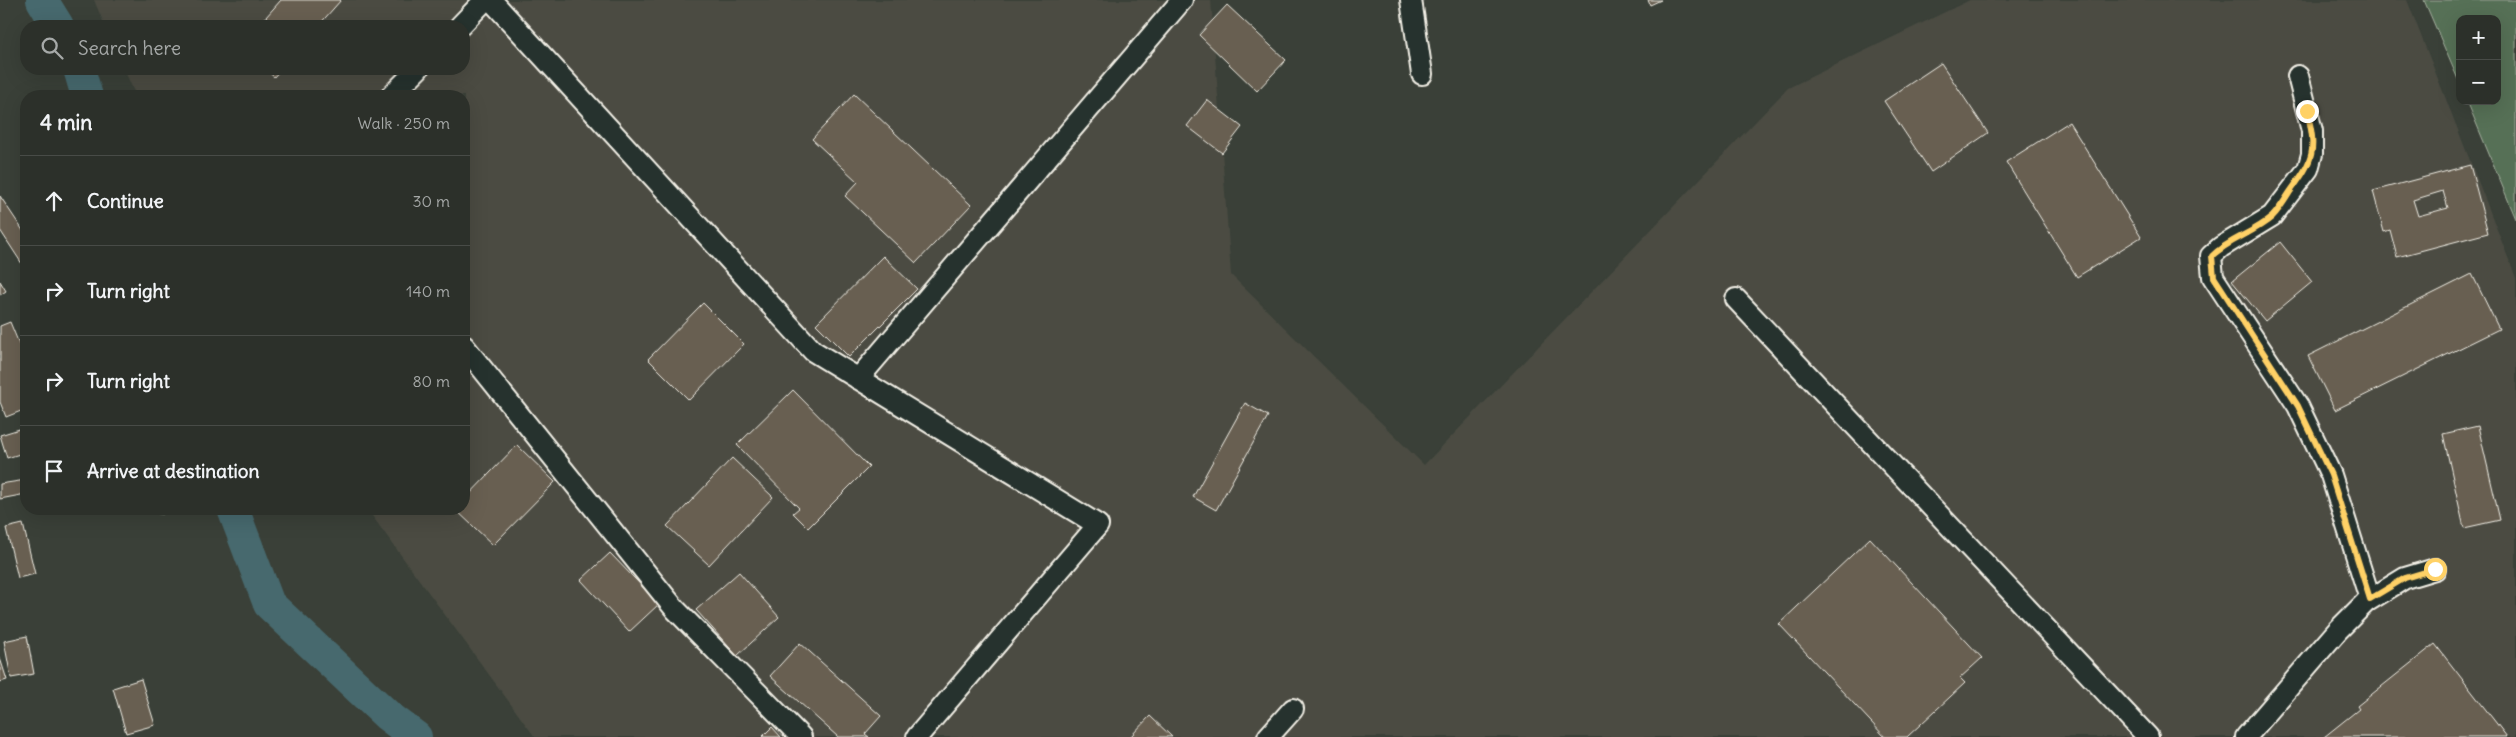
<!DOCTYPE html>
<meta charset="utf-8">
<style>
body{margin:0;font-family:Delius,sans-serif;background:#343832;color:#f1f3f6}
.controls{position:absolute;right:15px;top:15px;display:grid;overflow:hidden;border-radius:10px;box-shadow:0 5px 20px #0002}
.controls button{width:45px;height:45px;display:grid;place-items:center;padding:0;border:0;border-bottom:1px solid #484b47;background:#2c302a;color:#f1f3f6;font:25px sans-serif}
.stop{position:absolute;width:15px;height:15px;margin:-11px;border:4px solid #ffd166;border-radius:50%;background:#fff}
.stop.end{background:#ffd166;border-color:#fff;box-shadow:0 1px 5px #0008}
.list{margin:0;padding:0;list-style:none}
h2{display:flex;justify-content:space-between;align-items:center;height:65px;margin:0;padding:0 20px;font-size:21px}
h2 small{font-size:16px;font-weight:400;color:#a6a9a8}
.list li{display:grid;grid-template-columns:32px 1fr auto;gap:15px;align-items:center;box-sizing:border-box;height:90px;padding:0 20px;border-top:1px solid #484b47}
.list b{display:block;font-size:19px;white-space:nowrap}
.list em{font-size:16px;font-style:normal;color:#a6a9a8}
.icon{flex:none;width:28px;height:28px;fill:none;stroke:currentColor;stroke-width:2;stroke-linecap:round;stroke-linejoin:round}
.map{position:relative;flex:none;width:2516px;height:737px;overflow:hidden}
.search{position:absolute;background:#2c302a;box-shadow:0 5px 20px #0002;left:20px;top:20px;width:450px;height:55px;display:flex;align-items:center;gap:12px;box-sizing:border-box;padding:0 18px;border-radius:20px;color:#a6a9a8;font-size:19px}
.panel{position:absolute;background:#2c302a;box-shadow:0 5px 20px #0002;left:20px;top:90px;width:450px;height:425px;border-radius:20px}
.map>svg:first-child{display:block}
.built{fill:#4b4c43}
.green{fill:#567056;stroke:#a5b09f}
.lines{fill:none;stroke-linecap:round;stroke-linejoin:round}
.river{stroke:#47696e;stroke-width:32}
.building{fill:#685f51;stroke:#f4f1e8;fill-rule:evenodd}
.minor-casing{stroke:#f4f1e8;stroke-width:24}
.minor{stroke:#26332d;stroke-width:20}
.route{stroke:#ffd166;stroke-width:6}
</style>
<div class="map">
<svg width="2516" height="737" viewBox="0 0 2516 737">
<rect width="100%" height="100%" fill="#3a4038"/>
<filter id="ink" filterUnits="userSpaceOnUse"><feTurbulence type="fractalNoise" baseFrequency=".02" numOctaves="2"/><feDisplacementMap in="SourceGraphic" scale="10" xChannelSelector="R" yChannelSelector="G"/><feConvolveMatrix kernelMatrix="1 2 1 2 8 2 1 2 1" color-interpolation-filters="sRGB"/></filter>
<g filter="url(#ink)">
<path class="built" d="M94,0h1117l20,275 193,190 364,-377 182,-88h437l109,278v459h-1981l-168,-228h97v-413h-328l-12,-27h340v-43h-359z"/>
<path class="green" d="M2424,0h92v219l-49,-118h30v-82h-37v65z"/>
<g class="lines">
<path class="river" d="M42,0l16,26
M79,69l8,27
M233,509l36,95 119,112 28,21"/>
</g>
<path class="building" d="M281,0h60l-23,26h-60z
M1648,0h13l-11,5z
M1227,5l59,55 -29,31 -58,-56z
M1941,63l47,70 -57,39 -47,-71z
M265,69h16l-7,8z
M854,94l117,111 -55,58 -71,-67 13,-14 -46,-43z
M1207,100l35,27 -20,26 -35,-27z
M2069,122l72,115 -64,40 -71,-115z
M2470,165l18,68 -91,24 -7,-27 -6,2 -11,-41zM2443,191l5,17 -30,8 -5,-16z
M0,196l26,39v35l-26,-40z
M2280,242l32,40 -47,39 -33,-40z
M883,256l34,33 -68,68 -33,-33z
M2472,274l27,55 -164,81 -27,-54z
M0,281l6,10 -6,4z
M703,303l41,41 -55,56 -41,-41z
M10,322l16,39v48l-20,8 -6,-15v-76z
M793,390l76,77 -61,61 -15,-15 6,-5 -62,-63z
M1245,403l23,13 -52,94 -23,-13z
M2478,426l22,94 -36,8 -21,-94z
M26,427v25l-19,6 -7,-23z
M517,445l38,37 -62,63 -38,-36h9v-9z
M732,458l41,39 -64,68 -42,-39z
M26,480v14l-26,5v-15z
M102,509h61v5z
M23,524l12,50 -17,4 -12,-50z
M1870,538l112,120 -22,20 5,5 -58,54h-22l-106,-113z
M610,553l49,51 -30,28 -48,-52z
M739,572l40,45 -42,39 -41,-46z
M27,636l7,38 -23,4 -7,-37z
M800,643l81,73 -16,18 4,3h-31l-68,-61z
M2435,644l72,93h-183l35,-28 -2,-3z
M0,658l7,22 -7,2z
M141,679l14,46 -29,8 -13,-45z
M1150,716l22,21h-42z
M772,727l9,10h-19z"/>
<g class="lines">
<defs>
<path id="minor" d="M491,0l322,351 285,174 -181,212
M1411,0l11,74
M460,26l25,-26
M2298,76l14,55v23l-4,15 -36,47 -51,31 -10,9 2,21 85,129 33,69 39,124
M391,96l27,-27
M1736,299l412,438
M464,346l211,263 126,128
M858,379l324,-379
M1268,737l25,-28
M2246,737l92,-107 28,-28 39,-24 30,-9"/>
</defs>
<use href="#minor" class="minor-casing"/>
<use href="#minor" class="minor"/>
</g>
</g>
<g class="lines" filter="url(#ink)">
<path class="route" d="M2307,111c10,40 7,48 -17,81 -5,8 -11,18 -18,25 -18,16 -43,22 -60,39l2,21 84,129 33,69 39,124 35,-21 30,-9"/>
</g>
</svg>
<div class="controls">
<button>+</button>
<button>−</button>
</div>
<div class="stop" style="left:2435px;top:569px"></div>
<div class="stop end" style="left:2307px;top:111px"></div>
<div class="search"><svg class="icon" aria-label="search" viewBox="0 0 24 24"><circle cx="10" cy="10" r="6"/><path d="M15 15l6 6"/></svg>Search here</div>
<section class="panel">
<h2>4 min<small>Walk · 250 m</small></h2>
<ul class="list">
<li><svg class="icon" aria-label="ahead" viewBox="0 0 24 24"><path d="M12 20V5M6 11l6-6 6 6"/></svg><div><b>Continue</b></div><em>30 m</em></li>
<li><svg class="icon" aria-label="right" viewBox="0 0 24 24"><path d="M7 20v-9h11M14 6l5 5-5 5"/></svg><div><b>Turn right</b></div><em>140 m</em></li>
<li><svg class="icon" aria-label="right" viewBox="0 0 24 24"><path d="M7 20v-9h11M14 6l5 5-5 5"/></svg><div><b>Turn right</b></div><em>80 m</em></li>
<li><svg class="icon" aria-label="arrive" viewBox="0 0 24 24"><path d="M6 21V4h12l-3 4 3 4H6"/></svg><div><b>Arrive at destination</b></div></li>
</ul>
</section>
</div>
